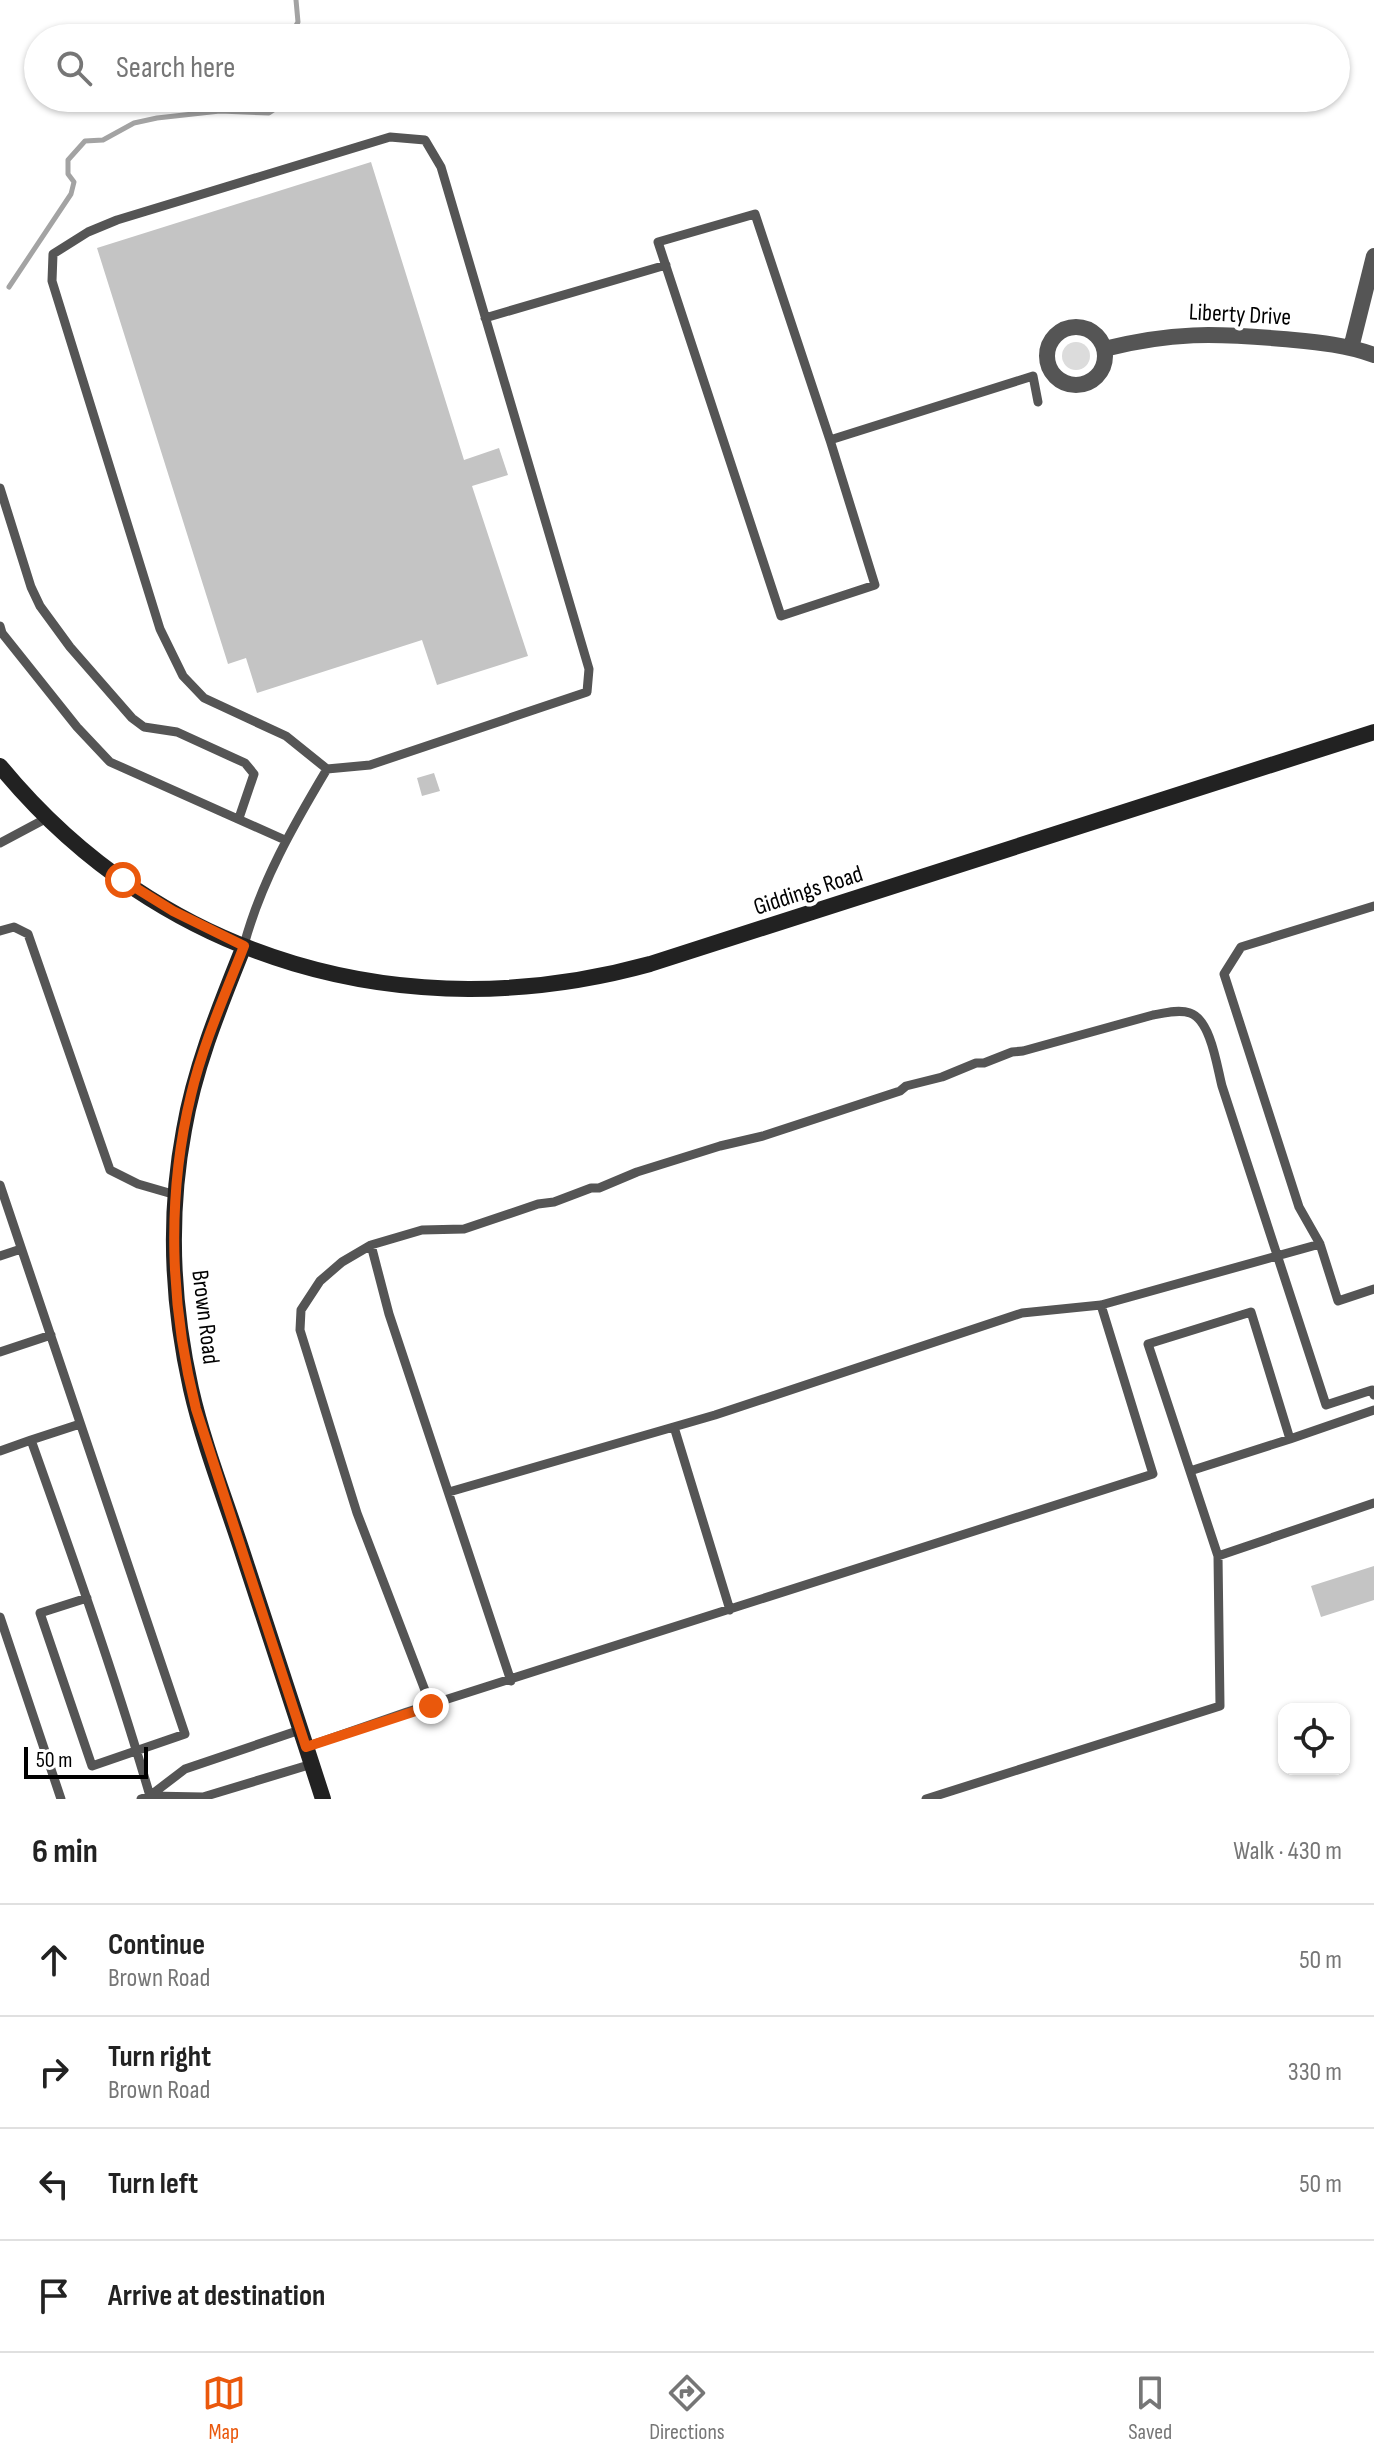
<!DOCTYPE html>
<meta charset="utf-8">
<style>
body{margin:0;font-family:"Sofia Sans Condensed",sans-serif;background:#f6f6f6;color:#222}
.controls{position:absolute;right:24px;bottom:24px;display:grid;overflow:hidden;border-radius:16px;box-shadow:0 2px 6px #0004}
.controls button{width:72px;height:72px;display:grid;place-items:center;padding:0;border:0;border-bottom:2px solid #e0e0e0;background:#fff;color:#222;font:40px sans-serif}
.scale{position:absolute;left:24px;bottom:20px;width:124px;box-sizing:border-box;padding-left:8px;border:4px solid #000;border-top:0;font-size:22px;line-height:28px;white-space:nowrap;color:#000;-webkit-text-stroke:6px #fff;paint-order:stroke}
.stop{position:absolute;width:24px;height:24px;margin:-18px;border:6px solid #ea580c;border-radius:50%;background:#fff}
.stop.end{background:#ea580c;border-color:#fff;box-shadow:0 2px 8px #0008}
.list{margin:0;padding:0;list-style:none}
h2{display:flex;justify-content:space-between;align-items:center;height:104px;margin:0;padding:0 32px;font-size:34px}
h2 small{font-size:26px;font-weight:400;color:#767676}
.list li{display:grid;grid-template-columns:52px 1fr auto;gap:24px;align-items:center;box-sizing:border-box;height:112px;padding:0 32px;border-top:2px solid #e0e0e0}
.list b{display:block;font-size:30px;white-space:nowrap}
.list p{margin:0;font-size:26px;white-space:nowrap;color:#767676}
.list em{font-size:26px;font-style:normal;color:#767676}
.icon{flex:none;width:44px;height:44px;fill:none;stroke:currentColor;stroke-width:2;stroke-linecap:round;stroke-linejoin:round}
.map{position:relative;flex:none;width:1374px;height:1799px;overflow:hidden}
.search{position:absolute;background:#fff;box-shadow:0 2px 6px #0004;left:24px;right:24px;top:24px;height:88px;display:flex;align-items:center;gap:20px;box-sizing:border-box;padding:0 28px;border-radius:44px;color:#767676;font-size:30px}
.sheet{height:552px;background:#fff}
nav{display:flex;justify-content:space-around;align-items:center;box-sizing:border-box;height:112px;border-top:2px solid #e0e0e0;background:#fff;font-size:22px;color:#767676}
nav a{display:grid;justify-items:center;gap:4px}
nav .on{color:#ea580c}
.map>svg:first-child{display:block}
.green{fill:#dcdcdc}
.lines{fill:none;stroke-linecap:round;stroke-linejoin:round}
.stream{stroke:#a3a3a3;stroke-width:5}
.building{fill:#c4c4c4}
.service{stroke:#555;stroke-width:9}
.minor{stroke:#555;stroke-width:16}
.secondary{stroke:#222;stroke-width:16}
.route{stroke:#ea580c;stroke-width:10}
.labels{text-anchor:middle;stroke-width:8;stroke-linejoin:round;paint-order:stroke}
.street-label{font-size:24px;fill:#000;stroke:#fff}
</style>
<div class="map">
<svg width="1374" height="1799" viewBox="0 0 1374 1799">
<rect width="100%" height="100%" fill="#fff"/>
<path class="green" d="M1062 356a14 14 0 1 1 28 0a14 14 0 1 1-28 0Z"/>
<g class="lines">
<path class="stream" d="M289,38l9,-16 -2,-22
M9,287l62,-93 3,-12 -6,-8v-14l17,-19 18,-1 31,-17 23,-5 63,-7 49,2 9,-6 2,-9"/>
</g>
<path class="building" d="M371,162l93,298 35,-12 9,27 -36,11 56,170 -91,29 -15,-45 -165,53 -11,-35 -18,6 -131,-416z
M434,773l6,18 -18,5 -5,-18z
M1374,1566v34l-53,17 -10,-31z"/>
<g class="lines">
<path class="service" d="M485,318l181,-53
M830,440l-75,-226 -97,28 123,374 94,-31 -45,-145 203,-64 5,26
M0,488l31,99 9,19 30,41 62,71 12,9 33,5 68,31 9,11 -15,44
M0,626l2,7 75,94 33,35 175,78
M0,843l47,-25
M0,931l14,-4 14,7 82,236 28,14 38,11
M244,945c17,-63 49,-119 83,-176l43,-4 217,-73 2,-23 -148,-502 -16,-27 -35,-3 -273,83 -29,12 -35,22 -1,27 108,348 23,47 21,22 82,38 41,33
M0,1185l185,549 -93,32 -52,-153 47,-15
M1320,1244l-21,-37 -75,-233 17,-27 133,-41
M371,1245l18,69 122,367
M0,1256l21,-7
M0,1352l51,-17
M80,1424l-49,16c42,118 84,236 119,356l-9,3
M674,1427l56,183
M0,1451l31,-11
M1190,1471l100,-32
M449,1492l266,-77 307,-102 79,-8 219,-61 18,57 36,-12
M1218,1556l156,-53
M0,1617l61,182
M431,1706l-74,-193 -57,-183 1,-20 19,-29 22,-19 29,-17 51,-15 42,-1 74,-25 16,-2 37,-14h8l38,-16 83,-26 43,-10 137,-45 6,-5 36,-9 34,-14h8l28,-11 11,-1 130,-36c11,-2 26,-6 37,-2 21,7 27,54 32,73l104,319 46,-15 2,5
M306,1747l101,-35 746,-238 -52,-169
M151,1795l34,-26 115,-39
M150,1796l53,1 109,-33
M926,1799l294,-93 -2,-150 -70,-212 103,-32 39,127 84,-29"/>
<path class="minor" d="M1047 356a29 29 0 1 1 58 0a29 29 0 1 1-58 0Z
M1351,348l23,-92
M1104,349c68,-17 110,-16 179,-10 31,3 61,5 91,16"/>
<path class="secondary" d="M0,766c161,196 407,265 650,198l724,-232
M244,946c-24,60 -49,120 -60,184 -16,85 -12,174 7,259 13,57 35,112 53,168 26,80 53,161 79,242"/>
</g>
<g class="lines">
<path class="route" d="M123,880l50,31 71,35c-19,49 -41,98 -53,149 -25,103 -21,211 5,314l110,338 125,-41"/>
</g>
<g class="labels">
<g class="street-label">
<text transform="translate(1240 314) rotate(3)" y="8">Liberty Drive</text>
<text transform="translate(808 890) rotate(-18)" y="8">Giddings Road</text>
<text transform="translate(206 1317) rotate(83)" y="8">Brown Road</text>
</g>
</g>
</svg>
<div class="controls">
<button><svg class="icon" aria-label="locate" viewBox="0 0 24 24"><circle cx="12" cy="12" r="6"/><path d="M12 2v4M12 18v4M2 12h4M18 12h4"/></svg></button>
</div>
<div class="scale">50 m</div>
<div class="stop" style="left:123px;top:880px"></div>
<div class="stop end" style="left:431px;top:1706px"></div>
<div class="search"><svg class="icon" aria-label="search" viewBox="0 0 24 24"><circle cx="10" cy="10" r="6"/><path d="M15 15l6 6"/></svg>Search here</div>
</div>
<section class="sheet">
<h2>6 min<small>Walk · 430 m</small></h2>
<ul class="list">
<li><svg class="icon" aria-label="ahead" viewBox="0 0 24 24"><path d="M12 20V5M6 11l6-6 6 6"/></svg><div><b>Continue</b><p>Brown Road</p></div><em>50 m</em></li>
<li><svg class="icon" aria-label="right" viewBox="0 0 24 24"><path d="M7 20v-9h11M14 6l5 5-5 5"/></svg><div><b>Turn right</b><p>Brown Road</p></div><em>330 m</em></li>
<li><svg class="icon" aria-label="left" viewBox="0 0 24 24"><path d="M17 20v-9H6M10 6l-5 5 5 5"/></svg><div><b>Turn left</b></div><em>50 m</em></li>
<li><svg class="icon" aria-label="arrive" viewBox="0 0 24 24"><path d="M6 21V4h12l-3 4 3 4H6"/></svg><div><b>Arrive at destination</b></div></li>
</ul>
</section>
<nav>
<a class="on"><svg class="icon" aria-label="map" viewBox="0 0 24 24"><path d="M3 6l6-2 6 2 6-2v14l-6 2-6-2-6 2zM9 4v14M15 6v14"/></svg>Map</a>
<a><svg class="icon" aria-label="directions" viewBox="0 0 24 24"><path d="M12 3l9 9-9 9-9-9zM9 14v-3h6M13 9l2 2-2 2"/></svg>Directions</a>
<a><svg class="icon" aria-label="saved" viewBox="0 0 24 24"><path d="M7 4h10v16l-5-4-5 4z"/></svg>Saved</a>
</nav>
